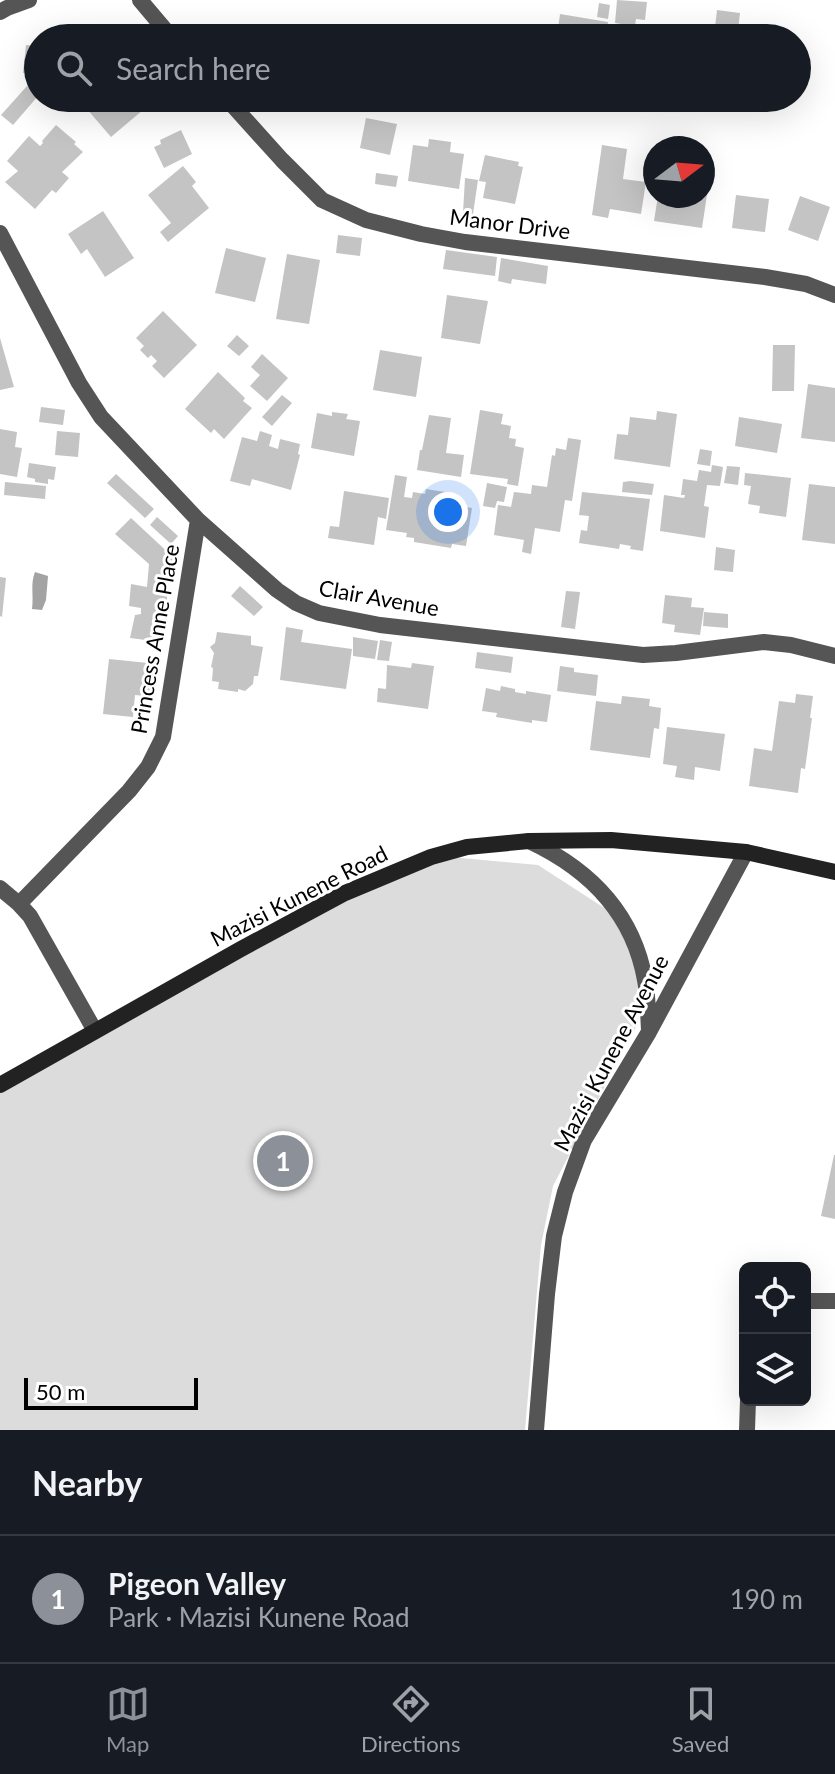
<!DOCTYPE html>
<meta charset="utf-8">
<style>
body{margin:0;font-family:Lato,sans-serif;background:#242831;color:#f1f3f6}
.controls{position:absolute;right:24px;bottom:24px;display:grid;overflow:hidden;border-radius:12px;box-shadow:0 8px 32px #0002}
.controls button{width:72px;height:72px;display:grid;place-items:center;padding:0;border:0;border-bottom:2px solid #363941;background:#171b24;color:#f1f3f6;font:40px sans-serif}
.compass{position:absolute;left:643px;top:136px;width:72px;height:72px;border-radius:50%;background:#171b24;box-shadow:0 8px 32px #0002;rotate:74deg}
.scale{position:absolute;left:24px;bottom:20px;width:174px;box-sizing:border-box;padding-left:8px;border:4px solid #000;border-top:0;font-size:22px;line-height:28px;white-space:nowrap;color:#000;-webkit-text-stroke:6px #fff;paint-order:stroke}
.you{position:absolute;left:448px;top:512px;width:28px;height:28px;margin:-20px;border:6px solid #fff;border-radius:50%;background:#1a73e8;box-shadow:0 0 0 12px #1a73e833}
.badge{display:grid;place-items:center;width:52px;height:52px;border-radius:50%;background:#8c9099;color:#fff;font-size:26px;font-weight:700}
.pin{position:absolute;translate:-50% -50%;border:4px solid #fff;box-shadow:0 2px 8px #0006}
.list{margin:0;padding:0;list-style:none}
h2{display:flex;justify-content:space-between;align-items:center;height:104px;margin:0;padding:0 32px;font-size:34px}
h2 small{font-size:26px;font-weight:400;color:#9ea1a6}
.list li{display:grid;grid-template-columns:52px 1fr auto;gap:24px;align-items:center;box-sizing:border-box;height:128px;padding:0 32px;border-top:2px solid #363941}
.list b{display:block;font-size:30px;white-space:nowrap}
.list p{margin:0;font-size:26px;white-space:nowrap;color:#9ea1a6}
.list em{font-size:26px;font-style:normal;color:#9ea1a6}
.icon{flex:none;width:44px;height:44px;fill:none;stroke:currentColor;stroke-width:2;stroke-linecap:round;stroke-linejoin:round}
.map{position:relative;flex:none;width:835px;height:1430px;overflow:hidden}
.search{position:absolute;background:#171b24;box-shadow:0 8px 32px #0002;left:24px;right:24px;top:24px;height:88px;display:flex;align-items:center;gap:20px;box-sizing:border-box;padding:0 28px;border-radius:44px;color:#9ea1a6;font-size:30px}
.sheet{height:232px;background:#171b24}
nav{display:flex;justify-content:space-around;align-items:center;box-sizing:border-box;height:112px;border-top:2px solid #363941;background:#171b24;font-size:22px;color:#9ea1a6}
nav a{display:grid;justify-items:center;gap:4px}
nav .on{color:#8c9099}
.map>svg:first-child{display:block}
.green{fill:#dcdcdc}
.water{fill:#a3a3a3}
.building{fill:#c4c4c4}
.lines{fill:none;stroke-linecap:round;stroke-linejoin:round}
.street{stroke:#555;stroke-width:16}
.secondary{stroke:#222;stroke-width:16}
.labels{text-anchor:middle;stroke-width:6;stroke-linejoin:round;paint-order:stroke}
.street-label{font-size:22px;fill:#000;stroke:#fff}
</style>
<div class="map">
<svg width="835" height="1430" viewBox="0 0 835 1430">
<rect width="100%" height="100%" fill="#fff"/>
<path class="green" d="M418,854l120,11 71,46 29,54 -1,60 -84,161 -12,59 -16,185h-525v-349z"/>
<path class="water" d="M35,572l13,4 -2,24 -4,10 -10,-1c2,-13 -2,-25 3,-37z"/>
<path class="building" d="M617,0l30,2 -2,18 -9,-1 -1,7 -20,-3z
M599,3l11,2 -2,14 -11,-2z
M717,10l23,3 -3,25 -23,-2z
M560,14l48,8 -2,14 -17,-3 -1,5 -31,-1z
M26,45l12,1v28l-15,-1z
M27,86l11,10 -25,29 -12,-10z
M83,98h35l3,4 5,-4h7l10,12 -32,27 -31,-36z
M366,118l31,6 -7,31 -30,-7z
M56,125l20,17 -2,2 9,8 -21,20 7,6 -13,15 -4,-3 -17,19 -30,-27 13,-11 -11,-10 22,-25 11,10 3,-3 -1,-2z
M181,130l11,24 -28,14 -10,-21 7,-3 -1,-4z
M429,139l22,3 -1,10 14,2 -5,35 -51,-8 5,-36 15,2z
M602,145l25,4 -4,30 23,3 -5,32 -31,-5 -2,9 -16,-3z
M485,155l34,7 -1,4 5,1 -8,37 -32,-6 3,-16 -7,-1z
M183,166l13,16 -4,4 17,22 -41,34 -8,-10 11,-9 -23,-28z
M376,173l22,3 -2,11 -21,-3z
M465,178l13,2 -5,34 -10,-1z
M703,187l5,1 -6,40 -48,-7 4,-25h45z
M736,195l33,4 -4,33 -33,-4z
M800,196l30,11 -12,34 -30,-11z
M103,211l31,47 -29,19 -18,-28 -6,5 -13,-20z
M338,235l24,3 -2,18 -24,-3z
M226,248l40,10 -11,44 -40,-9z
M446,250l51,7 -2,19 -52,-7z
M287,254l33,6 -11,64 -33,-5z
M501,258l47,8 -2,18 -34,-5 -1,5 -13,-3z
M447,295l41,6 -8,43 -39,-6z
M163,311l34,34 -33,33 -12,-12 5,-5 -6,-6 -3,3 -8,-8 4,-4 -8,-8z
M237,335l12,11 -10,10 -12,-10z
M0,338l14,49 -14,3z
M773,345h22l-1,46h-22z
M380,350l42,7 -6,40 -43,-7z
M262,354l26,24 -21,23 -17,-15 10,-11 -9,-8z
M218,372l27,26 -2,3 9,7 -28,31 -10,-10 -3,4 -26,-24z
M808,384l27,4v54l-34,-4z
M282,395l10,8 -20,23 -10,-9z
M41,407l24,3 -2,15 -24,-3z
M480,410l23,4 -2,10 10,2 -2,12 7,1 -1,7 9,2 -6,38 -11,-2 1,-5 -38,-5z
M657,411l20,3 -7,53 -56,-8 3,-25 11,1 2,-18 26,3z
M332,412l16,2 -2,5 14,2 -6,35 -43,-8 6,-35 15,3z
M429,415l22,3 -5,35 18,2 -3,22 -44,-7 3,-20h2z
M739,417l43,7 -5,29 -42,-7z
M0,429l17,3 -2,15 7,1 -5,29 -17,-3z
M57,431l23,2 -2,24 -23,-2z
M260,431l12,4 -3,11 9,3 2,-10 20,5 -2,10 2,1 -9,35 -39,-11 -2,7 -20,-5 12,-44 15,4z
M568,438l13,2 -9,61 -7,-1 -5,32 -25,-4 -4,26 -9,-2 2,-12 -30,-5 4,-30 13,2 3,-15 17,2 1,-9 15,2 5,-32 3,1 1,-8 10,2z
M700,449l12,2 -2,15 -13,-2z
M29,463l27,4 -2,13 -6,-1v5l-13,-2v-3l-8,-2z
M712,465l11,2 -3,19 -13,-1 -3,21 5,1 -4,31 -45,-7 4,-36 20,3 1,-3h-4l2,-16 14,2 2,-11 12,2z
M727,466l13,1 -2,18 -14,-2z
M745,473l46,5 -5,39 -27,-4 1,-7 -12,-2 3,-18 -7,-1z
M116,474l38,35 -9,9 -38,-35z
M395,475l12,2 -3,20 8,1 1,-6 12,2 1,-5 19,3 -2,11 29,5 -6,38 -14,-2 -1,4 -37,-6v-4l-8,-1 1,-4 -21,-3z
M630,481l24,3 -2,11 -30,-3 1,-10z
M5,482l41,4 -1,13 -41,-4z
M487,483l20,4 -3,15 -7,-1 -2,7 -12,-2z
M809,484l26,3v57l-33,-4z
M344,491l45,7 -3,21 -8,-2 -4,28 -46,-7 2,-12 9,1z
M582,492l68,7 -7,52 -13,-2 1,-3 -11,-2 -1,5 -40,-6 2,-13 6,1 2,-15 -10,-1z
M157,517l21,19 -7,8 -21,-19z
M131,518l42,39 -9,62 -2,23 -32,-4 5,-23 6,-1v-6l-12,-2 2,-22 16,3 2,-23 -34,-30z
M716,547l19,3 -2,22 -19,-2z
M0,577l6,1 -4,39 -2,-1z
M240,586l23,21 -9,9 -23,-20z
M566,591l14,1 -5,37 -14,-2z
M665,595l27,3 -1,9 13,1 -4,27 -26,-3 1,-7 -13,-2z
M704,612l24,2v14l-25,-2z
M286,627l17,3 -2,12 51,7 -6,40 -66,-9z
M217,632l34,4v9l12,2 -5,29h-4l-1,8 -8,7 -7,-2v3l-20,-3 1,-7 -7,-1 1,-13 -2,-1 3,-14 -4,-6 5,-4z
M353,637l25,4 -3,18 -22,-3z
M380,640l12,2 -3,19 -12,-1z
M477,652l36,5 -2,16 -36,-5z
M109,659l49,5 -3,33 -20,-2 -2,22 -30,-3z
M412,663l22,3 -6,43 -51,-7 1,-14 8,1 1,-24 24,3z
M560,666l14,2v4l24,3 -2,21 -39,-5z
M501,686l14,3v3l11,2v-3l25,4 -4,27 -15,-2v3l-36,-6 1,-4 -15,-2 4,-23 14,3z
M796,694l17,2 -3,22h2l-7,51 -4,-1 -3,25 -49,-7 5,-38 18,3 7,-50 16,2z
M622,696l28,3 -1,7 12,2 -2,21 -5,-1 -4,30 -60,-8 6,-49 25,3z
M667,727l58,7 -5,37 -25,-4 -1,13 -19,-3 2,-11 -14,-2z
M834,1155h1v64l-14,-3z"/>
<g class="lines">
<path class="street" d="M140,0l32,38
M0,12l7,-4 22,-8
M226,98l56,62 40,40 44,20 55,14 44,8 300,35 41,7 29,11
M0,233l79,150 22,34 97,103 79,70 19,13 23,10 61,12 263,30 33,-2 88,-11 27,3 44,11
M529,841c60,28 104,72 116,139 3,16 3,34 4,50
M0,888l19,16 11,12 65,115
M19,904l110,-113 19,-24 15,-30 35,-217
M805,1301h30
M536,1430l11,-136 7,-58 11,-44 19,-52 65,-108 97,-180
M747,1430l1,-30"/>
<path class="secondary" d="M0,1085l241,-136 104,-56 86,-36 36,-10 62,-6 82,-1 135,12 89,20"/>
</g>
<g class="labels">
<g class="street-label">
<text transform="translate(510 224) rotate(7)" y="8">Manor Drive</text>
<text transform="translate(379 598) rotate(10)" y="8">Clair Avenue</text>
<text transform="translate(155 639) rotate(-80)" y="8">Princess Anne Place</text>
<text transform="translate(299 896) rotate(-27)" y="8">Mazisi Kunene Road</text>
<text transform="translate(611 1053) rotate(-62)" y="8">Mazisi Kunene Avenue</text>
</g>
</g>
</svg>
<div class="controls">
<button><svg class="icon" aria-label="locate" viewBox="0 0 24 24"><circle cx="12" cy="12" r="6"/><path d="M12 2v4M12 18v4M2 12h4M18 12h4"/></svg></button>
<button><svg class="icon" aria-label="layers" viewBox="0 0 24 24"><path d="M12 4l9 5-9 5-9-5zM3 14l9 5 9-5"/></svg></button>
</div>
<svg class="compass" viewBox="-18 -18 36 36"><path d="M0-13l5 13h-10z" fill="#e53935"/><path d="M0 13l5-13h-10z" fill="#9ea1a6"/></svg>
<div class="scale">50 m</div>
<div class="you"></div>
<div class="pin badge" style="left:283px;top:1161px">1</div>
<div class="search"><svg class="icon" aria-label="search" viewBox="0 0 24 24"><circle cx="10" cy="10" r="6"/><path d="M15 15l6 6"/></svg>Search here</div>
</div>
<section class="sheet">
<h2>Nearby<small></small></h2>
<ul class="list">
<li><span class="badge">1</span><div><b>Pigeon Valley</b><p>Park · Mazisi Kunene Road</p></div><em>190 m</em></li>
</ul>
</section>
<nav>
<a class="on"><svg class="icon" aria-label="map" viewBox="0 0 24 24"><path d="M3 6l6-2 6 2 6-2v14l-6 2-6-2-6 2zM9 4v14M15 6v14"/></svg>Map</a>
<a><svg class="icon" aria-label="directions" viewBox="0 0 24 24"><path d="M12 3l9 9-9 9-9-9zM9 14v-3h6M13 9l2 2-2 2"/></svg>Directions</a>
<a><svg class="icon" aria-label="saved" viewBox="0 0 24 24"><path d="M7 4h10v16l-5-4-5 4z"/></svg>Saved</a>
</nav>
